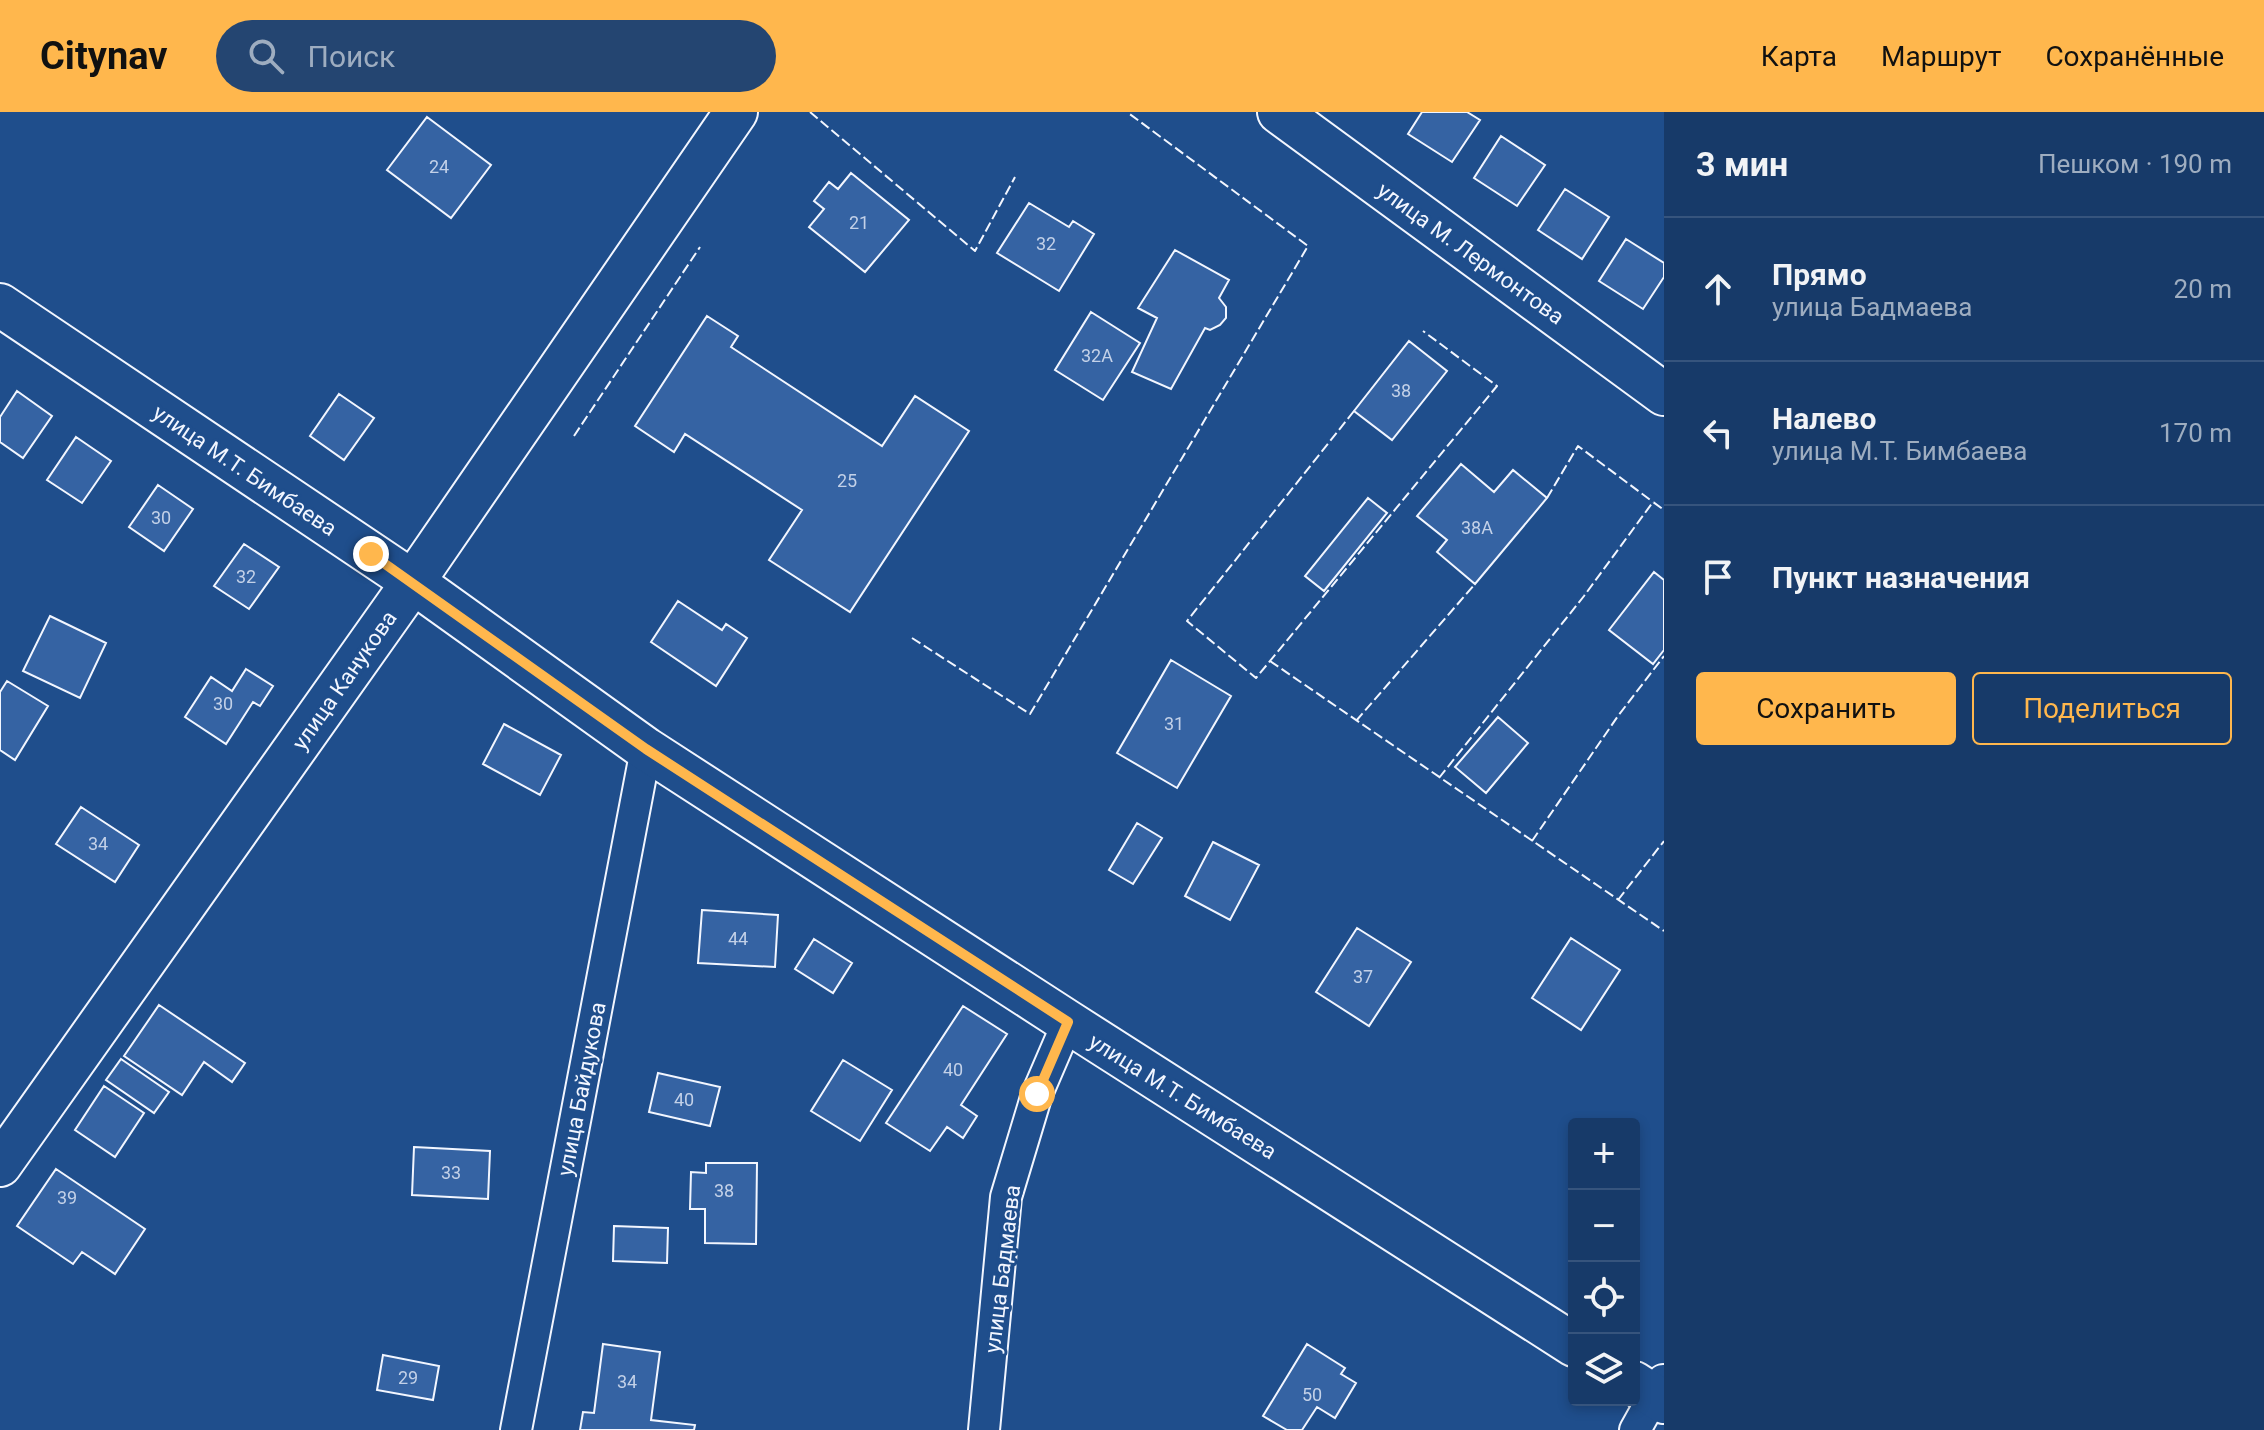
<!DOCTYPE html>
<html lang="ru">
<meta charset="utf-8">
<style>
body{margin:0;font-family:Roboto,sans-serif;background:#244571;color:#f1f3f6}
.controls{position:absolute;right:24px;bottom:24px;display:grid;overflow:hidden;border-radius:8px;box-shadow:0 4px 12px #0003}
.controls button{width:72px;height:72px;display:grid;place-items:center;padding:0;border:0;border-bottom:2px solid #36547d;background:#173a69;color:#f1f3f6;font:40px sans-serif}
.stop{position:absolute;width:24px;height:24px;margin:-18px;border:6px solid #ffb74d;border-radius:50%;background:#fff}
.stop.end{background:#ffb74d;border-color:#fff;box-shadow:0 2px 8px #0008}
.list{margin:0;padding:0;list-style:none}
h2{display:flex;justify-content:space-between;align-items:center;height:104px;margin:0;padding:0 32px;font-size:34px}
h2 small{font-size:26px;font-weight:400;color:#9eadc0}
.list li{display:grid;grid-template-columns:52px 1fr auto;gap:24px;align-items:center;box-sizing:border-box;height:144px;padding:0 32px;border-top:2px solid #36547d}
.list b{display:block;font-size:30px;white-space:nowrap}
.list p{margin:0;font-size:26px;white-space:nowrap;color:#9eadc0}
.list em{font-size:26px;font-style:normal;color:#9eadc0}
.actions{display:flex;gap:16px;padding:24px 32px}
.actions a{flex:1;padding:18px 0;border:2px solid #ffb74d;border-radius:8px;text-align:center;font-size:28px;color:#ffb74d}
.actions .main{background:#ffb74d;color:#111}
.icon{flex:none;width:44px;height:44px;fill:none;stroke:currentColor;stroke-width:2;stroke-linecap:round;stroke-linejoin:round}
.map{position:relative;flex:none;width:1664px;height:1318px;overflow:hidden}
header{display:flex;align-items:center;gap:48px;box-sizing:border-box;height:112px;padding:0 40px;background:#ffb74d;color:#111}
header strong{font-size:38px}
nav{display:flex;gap:44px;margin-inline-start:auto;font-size:28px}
.search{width:560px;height:72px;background:#244571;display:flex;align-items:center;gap:20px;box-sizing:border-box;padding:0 28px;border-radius:44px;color:#9eadc0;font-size:30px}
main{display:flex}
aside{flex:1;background:#173a69}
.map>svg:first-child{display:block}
.building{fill:#3563a3;stroke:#f2f6ff;stroke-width:2}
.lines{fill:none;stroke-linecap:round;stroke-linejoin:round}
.street-casing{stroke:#f2f6ff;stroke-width:34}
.secondary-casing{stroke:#f2f6ff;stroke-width:46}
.street{stroke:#1f4e8c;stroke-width:30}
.secondary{stroke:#1f4e8c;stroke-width:42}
.fence{stroke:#f2f6ff;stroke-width:2;stroke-dasharray:10 4;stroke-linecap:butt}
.route{stroke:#ffb74d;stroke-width:10}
.labels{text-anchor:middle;stroke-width:6;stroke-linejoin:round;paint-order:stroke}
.number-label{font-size:18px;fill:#c3d1e8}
.street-label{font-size:22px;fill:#f2f6ff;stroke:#1f4e8c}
</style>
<header>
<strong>Citynav</strong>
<div class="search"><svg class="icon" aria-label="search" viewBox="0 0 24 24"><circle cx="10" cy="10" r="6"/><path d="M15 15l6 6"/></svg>Поиск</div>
<nav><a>Карта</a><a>Маршрут</a><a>Сохранённые</a></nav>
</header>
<main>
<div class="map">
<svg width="1664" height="1318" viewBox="0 0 1664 1318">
<rect width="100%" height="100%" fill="#1f4e8c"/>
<path class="building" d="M1422,0h45l13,8 -28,42 -44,-28z
M427,5l64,48 -40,53 -64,-48z
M1501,24l44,29 -28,41 -43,-28z
M851,61l58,47 -44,52 -56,-45 15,-18 -10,-8 15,-19 9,7z
M1565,77l44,28 -27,42 -44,-29z
M1029,91l40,24 4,-6 21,13 -35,57 -62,-38z
M1626,127l38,24v14l-21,32 -44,-28z
M1175,138l54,30 -10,18 7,9v11l-6,7 -10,5 -5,-2 -34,61 -39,-17 25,-54 -19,-10z
M1091,200l49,31 -37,57 -48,-30z
M707,204l31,20 -7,11 151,99 33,-50 54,35 -119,181 -81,-52 33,-50 -117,-76 -11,18 -39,-26z
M1409,229l38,30 -55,69 -38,-29z
M17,279l35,25 -29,42 -23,-16v-25z
M339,282l35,24 -30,42 -34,-24z
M76,325l35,24 -29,42 -35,-23z
M1461,352l33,28 19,-22 34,28 -72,86 -38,-32 10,-12 -30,-24z
M158,373l35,24 -29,42 -35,-24z
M1368,386l19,15 -63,78 -19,-15z
M244,432l35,23 -30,42 -35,-23z
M1654,460l10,8v70l-11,14 -44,-34z
M678,489l44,29 4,-6 21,14 -31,48 -65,-44z
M50,504l56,27 -26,55 -57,-27z
M1171,548l60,36 -54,92 -60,-35z
M246,557l27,17 -13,20 -7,-4 -27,42 -41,-27 26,-40 21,14z
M7,569l41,25 -33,54 -15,-10v-58z
M1498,605l30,26 -42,50 -31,-26z
M504,612l57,31 -21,40 -57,-31z
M81,695l58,38 -24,37 -59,-38z
M1137,711l25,15 -29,46 -24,-14z
M1213,730l46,23 -29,55 -45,-24z
M702,798l76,5 -3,52 -77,-4z
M1357,816l54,34 -42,64 -53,-34z
M1571,826l49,32 -39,60 -49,-32z
M814,827l38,24 -19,30 -38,-24z
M159,893l86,58 -13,19 -28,-20 -22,33 -58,-39z
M963,894l44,28 -46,71 16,11 -14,22 -16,-11 -17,24 -44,-28z
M121,947l48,33 -15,21 -48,-33z
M843,948l49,30 -32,51 -49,-30z
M658,961l62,14 -10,39 -61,-14z
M104,974l40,27 -29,44 -40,-27z
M414,1035l76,4 -2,48 -76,-4z
M706,1051h51l-1,81 -51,-1v-34h-15l1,-37 15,1z
M56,1057l89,60 -30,45 -33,-22 -9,12 -56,-38z
M614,1114l54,2 -1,35 -54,-2z
M603,1232l57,8 -9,68 44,5 -1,5h-114l3,-18 11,1z
M1307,1232l38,24 -4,6 15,9 -21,35 -18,-11 -15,23h-15l-24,-14z
M383,1243l56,11 -6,34 -56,-10z"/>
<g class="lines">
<defs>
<path id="street" d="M516,1318l130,-681
M984,1318l22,-233 31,-103 31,-72
M1635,1318l28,-50"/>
<path id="secondary" d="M1279,0l385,282
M0,193l413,277 233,167 422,273 506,323
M0,1053l413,-583 323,-470
M1634,1271l30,19"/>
</defs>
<use href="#street" class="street-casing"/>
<use href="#secondary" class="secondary-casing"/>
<use href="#street" class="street"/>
<use href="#secondary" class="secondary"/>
<path class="fence" d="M810,0l165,139 40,-74
M1354,299l-167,210 69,57 241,-292 -74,-55
M574,324l126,-189
M1547,386l31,-52 75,56
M912,526l118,76 278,-468 -181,-134
M1270,549l394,270
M1356,609l119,-137
M1439,666l145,-182 69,-94 11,8
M1532,729l86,-125 46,-60
M1618,788l46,-59"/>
</g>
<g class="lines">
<path class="route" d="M371,442l275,195 422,273 -31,72"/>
</g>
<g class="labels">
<g class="number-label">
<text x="439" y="61">24</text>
<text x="859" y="117">21</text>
<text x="1046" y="138">32</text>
<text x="1097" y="250">32А</text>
<text x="1401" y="285">38</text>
<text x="847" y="375">25</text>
<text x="161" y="412">30</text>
<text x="1477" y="422">38А</text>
<text x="246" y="471">32</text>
<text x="223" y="598">30</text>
<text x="1174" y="618">31</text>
<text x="98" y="738">34</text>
<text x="738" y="833">44</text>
<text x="1363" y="871">37</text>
<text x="953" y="964">40</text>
<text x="684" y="994">40</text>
<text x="451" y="1067">33</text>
<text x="724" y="1085">38</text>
<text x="67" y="1092">39</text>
<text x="408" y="1272">29</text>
<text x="627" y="1276">34</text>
<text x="1312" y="1289">50</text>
</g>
<g class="street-label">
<text transform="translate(1471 141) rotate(36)" y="8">улица М. Лермонтова</text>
<text transform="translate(245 358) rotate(34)" y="8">улица М.Т. Бимбаева</text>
<text transform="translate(344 568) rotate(-55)" y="8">улица Канукова</text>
<text transform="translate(581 977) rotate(-79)" y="8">улица Байдукова</text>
<text transform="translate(1183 984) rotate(32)" y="8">улица М.Т. Бимбаева</text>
<text transform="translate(1002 1157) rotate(-83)" y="8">улица Бадмаева</text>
</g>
</g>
</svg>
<div class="controls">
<button>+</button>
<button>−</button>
<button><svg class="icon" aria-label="locate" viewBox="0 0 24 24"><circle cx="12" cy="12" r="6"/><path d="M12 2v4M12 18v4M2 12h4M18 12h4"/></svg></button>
<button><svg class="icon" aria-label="layers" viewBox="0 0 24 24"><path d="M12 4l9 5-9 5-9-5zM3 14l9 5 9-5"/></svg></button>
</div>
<div class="stop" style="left:1037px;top:982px"></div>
<div class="stop end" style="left:371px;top:442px"></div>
</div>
<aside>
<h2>3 мин<small>Пешком · 190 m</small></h2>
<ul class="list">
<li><svg class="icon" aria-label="ahead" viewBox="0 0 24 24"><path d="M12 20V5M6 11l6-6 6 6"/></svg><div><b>Прямо</b><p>улица Бадмаева</p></div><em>20 m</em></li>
<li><svg class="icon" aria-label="left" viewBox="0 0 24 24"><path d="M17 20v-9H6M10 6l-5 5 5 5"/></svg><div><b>Налево</b><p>улица М.Т. Бимбаева</p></div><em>170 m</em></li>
<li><svg class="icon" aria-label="arrive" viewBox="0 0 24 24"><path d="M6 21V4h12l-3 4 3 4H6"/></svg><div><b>Пункт назначения</b></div></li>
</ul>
<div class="actions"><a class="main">Сохранить</a><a>Поделиться</a></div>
</aside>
</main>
